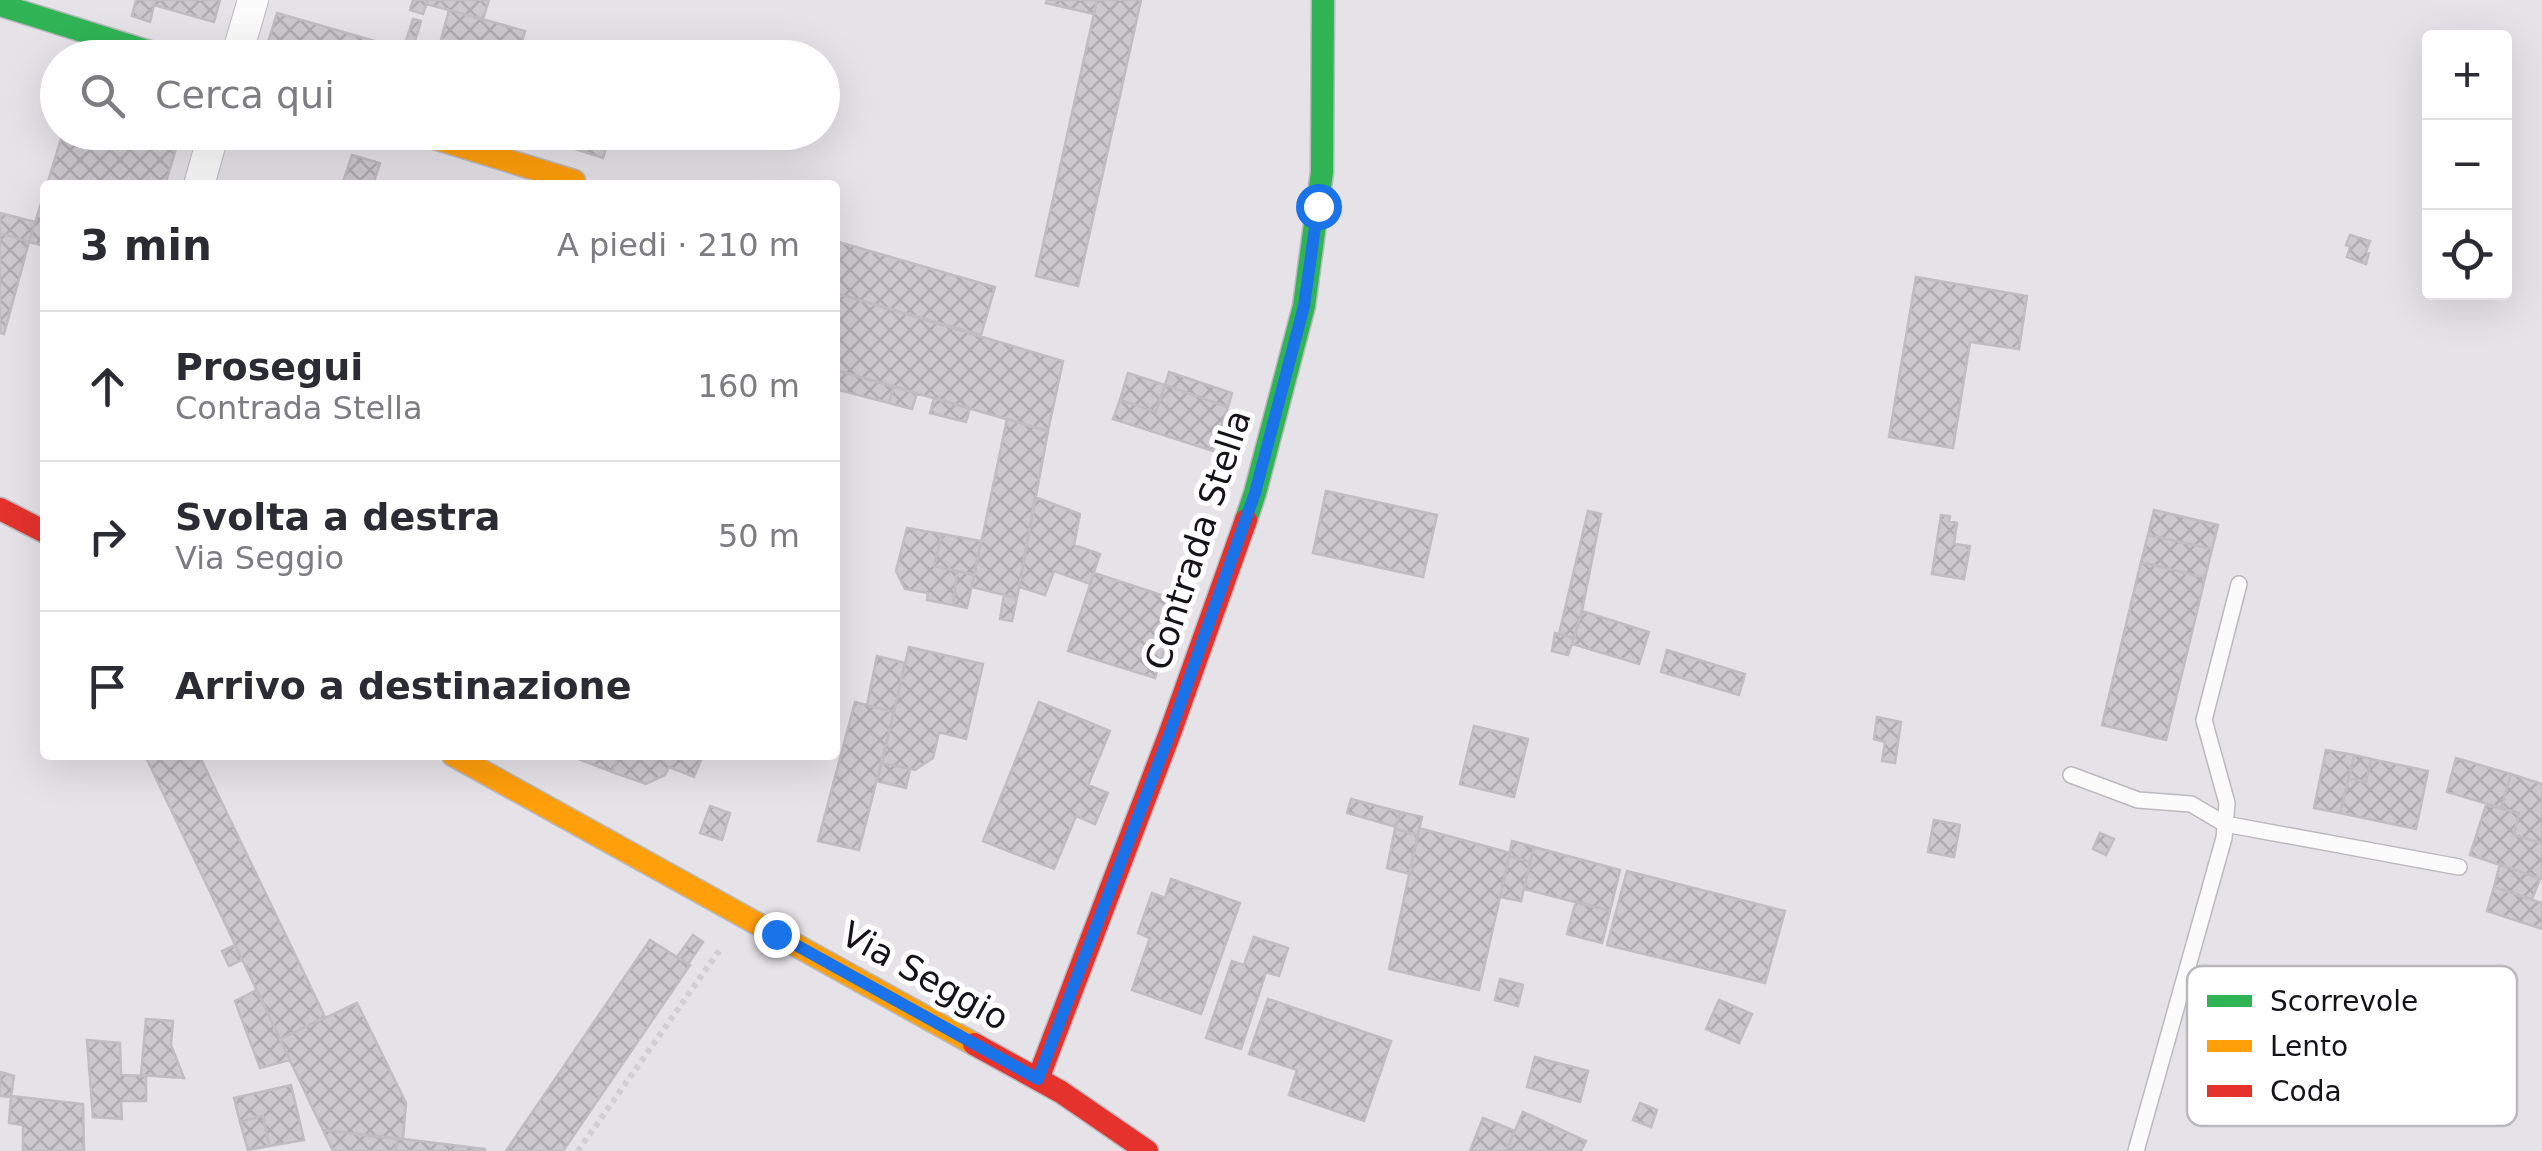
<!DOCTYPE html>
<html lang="it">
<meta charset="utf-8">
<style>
body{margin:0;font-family:"DejaVu Sans",sans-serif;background:#f7f7f7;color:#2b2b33}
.controls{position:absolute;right:30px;top:30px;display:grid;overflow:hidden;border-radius:10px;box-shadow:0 10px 40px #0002}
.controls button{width:90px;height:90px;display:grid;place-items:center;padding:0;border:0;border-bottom:2px solid #e1e1e2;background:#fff;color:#2b2b33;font:50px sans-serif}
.stop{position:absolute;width:30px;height:30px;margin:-22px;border:8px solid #1a73e8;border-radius:50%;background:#fff}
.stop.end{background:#1a73e8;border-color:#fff;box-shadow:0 2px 10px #0008}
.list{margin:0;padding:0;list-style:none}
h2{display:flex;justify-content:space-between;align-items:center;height:130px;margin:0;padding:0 40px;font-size:42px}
h2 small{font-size:32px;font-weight:400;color:#7c7c81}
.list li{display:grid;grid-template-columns:65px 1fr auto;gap:30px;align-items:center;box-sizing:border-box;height:150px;padding:0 40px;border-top:2px solid #e1e1e2}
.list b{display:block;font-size:38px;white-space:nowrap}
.list p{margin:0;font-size:32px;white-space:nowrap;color:#7c7c81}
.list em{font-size:32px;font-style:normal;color:#7c7c81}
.icon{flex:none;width:55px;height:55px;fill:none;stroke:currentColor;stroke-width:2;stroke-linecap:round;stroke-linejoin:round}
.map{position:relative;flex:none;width:2542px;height:1151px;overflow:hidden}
.search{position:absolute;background:#fff;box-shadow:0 10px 40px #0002;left:40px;top:40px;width:800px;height:110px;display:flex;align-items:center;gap:25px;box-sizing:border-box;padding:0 35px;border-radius:55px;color:#7c7c81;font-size:38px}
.panel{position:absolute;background:#fff;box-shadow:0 10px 40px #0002;left:40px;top:180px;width:800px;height:580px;border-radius:10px}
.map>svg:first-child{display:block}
.building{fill:url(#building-cross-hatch);stroke:#bfbcc2;stroke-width:2.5}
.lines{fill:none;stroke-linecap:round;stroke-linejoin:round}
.lane-casing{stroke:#bbb9be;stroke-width:18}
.street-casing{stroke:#bbb9be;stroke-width:32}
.fast-casing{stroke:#bbb9be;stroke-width:25}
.slow-casing{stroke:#bbb9be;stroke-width:25}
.jam-casing{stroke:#bbb9be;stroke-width:25}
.path{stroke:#cfced0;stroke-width:6;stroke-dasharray:5 5;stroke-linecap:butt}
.lane{stroke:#fbfbfc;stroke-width:15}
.street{stroke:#fbfbfc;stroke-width:30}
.fast{stroke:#30b455;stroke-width:22}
.slow{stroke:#ff9f0a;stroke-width:22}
.jam{stroke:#e5322d;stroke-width:22}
.route{stroke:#1a73e8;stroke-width:12}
.labels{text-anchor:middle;stroke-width:10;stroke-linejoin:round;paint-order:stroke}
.street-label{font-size:35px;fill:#151318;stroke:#fff}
.key{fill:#fff;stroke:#b9b8ba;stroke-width:2.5}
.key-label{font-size:28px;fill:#151318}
</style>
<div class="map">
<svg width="2542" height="1151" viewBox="0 0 2542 1151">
<defs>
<pattern id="building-cross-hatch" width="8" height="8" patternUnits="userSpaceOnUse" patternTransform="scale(2.5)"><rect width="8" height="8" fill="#ccc9ce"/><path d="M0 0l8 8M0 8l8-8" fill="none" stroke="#aeacb0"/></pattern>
</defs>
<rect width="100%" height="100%" fill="#e5e2e8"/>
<path class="building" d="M136,0h84l-6,22 -60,-17 -4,17 -18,-6z
M413,0h15l-5,14 -13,-4z
M428,0h61l-6,19 -57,-15z
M1047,0h50l-3,14 -48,-11z
M1097,0h44l-63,286 -42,-10z
M449,10l76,21 -8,27h-81z
M277,13l105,30 -5,15 -113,-2z
M413,19l8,2 -7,23 -8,-3z
M382,43l29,9 -1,6h-33z
M63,132h118l-16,53h-118z
M561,132h23l-6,18 -21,-7z
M584,132h27l-8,26 -25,-8z
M352,155l28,8 -7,22h-31z
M45,190v56l-16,-4z
M0,213l35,9 -6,20 -29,-9z
M0,233l29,9 -25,92 -4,-1z
M2350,235l20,6 -4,11 3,1 -3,11 -19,-7 3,-10 -4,-2z
M835,241l160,46 -14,48 -146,-42z
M1916,277l111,19 -8,53 -49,-7 -17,106 -64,-11z
M835,293l228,68 -15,70 -213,-61z
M835,370l59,16 -5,17 -54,-14z
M1169,372l63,21 -4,14 -63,-22z
M1128,373l37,12 -9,27 -36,-12z
M1165,385l63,22 -15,44 -100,-32 7,-19 36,12z
M894,386l23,7 -5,16 -23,-6z
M934,398l36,10 -4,14 -36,-9z
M1007,419l41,12 -31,167 -45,-11z
M1326,491l111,24 -14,62 -110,-24z
M1035,497l45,17 -6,31 26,9 -10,30 -36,-13 -9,24 -26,-8z
M2154,510l64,15 -6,24 -64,-14z
M1588,511l13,3 -19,97 -8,27 -15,-4z
M1941,515l9,1 -1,5 8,2 -3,21 16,2 -6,33 -32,-5z
M907,528l35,6 -8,32 23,5 -4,34 -26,-5 1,-7 -23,-4 -9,-18z
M942,534l39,7 -7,34 -40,-9z
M2148,535l64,14 -7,29 -64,-16z
M2141,562l64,16 -39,162 -64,-15z
M957,571l17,4 -7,33 -14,-3z
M1094,573l86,28 -25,77 -87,-27z
M1004,595l13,3 -5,23 -12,-2z
M1582,611l67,21 -10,32 -67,-20z
M1555,633l19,5 -6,17 -16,-4z
M909,647l74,17 -17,75 -27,-7 -6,26 -18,12 -33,-7z
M1667,650l78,24 -6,21 -78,-23z
M877,656l28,7 -11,49 -27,-7z
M855,702l39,10 -35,138 -41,-9z
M1039,702l71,29 -22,54 20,8 -13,31 -19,-8 -22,53 -71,-28z
M1877,717l24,5 -6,41 -13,-2 3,-19 -11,-3z
M1474,726l54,13 -14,58 -54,-13z
M2326,750l28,5 -14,58 -26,-5z
M145,755h54l126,262 -45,22z
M577,755h42l-7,17 -36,-14z
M619,755h84l-9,22 -25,-10 -4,8 -19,9 -34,-12z
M2354,755l17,4 -5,23 -17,-4z
M2456,758l55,16 -10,34 -54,-16z
M2371,759l57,12 -12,58 -76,-16 9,-35 17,4z
M882,763l28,6 -4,19 -29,-7z
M2511,774l31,10v59l-28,-8 5,-22 -18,-5z
M1351,799l49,13 -4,15 -49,-14z
M2486,805l33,8 -5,22 28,8v36l-72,-24z
M710,806l20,7 -8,27 -22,-7z
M1400,812l22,5 -4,18 -23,-6z
M1934,820l26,5 -6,32 -26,-5z
M1419,828l91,25 -31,137 -90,-21z
M1395,829l23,6 -8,39 -23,-6z
M2100,833l14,6 -8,16 -13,-6z
M1512,841l22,6 -4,15 -21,-6z
M1534,847l86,23 -10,41 -86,-22z
M1509,856l21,6 -9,39 -21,-4z
M2500,864l40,15 -8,20 -38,-12z
M1627,871l158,40 -20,72 -158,-38z
M1171,879l69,24 -39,111 -69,-24 18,-52 -12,-5 14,-40 13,5z
M2494,887l48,16v26l-55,-18z
M1576,901l34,10 -8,32 -35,-9z
M693,935l10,7 -15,22 -11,-7z
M1254,937l34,11 -9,28 -13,-4 -25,77 -35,-11 26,-77 12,4z
M650,940l40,25 -127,186h-57z
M235,945l7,15 -13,6 -7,-15z
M1500,979l23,6 -5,21 -23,-6z
M257,990l33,70 -30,8 -25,-67z
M1268,999l123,42 -27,80 -75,-26 8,-25 -48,-16z
M1719,1000l33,14 -13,29 -33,-14z
M357,1003l49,100 -3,36 -80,-9 -43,-91z
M146,1019l27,2 -2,24 13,33 -43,-3z
M87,1040l33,3 1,32 25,1v25h-25l1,18 -29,-2z
M1535,1057l53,14 -8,31 -53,-15z
M0,1072l14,4 -3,21 -11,-1z
M291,1085l13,55 -35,6 -6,-30 -23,6 -6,-24z
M11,1096l72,8 1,47h-61v-26l-14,-2z
M1640,1103l17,7 -6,17 -18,-7z
M1523,1112l63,29 -5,10h-75z
M261,1116h2l6,30 -21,4 -8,-28z
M1483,1118l32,13 -9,20h-36z
M323,1130l74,9 -1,12h-63z
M397,1139h6l82,10v2h-89z"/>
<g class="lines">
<defs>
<path id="lane" d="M2071,775l67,25 53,4 34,20 234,43
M2136,1151l88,-313 3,-35 -23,-83 35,-136"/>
<path id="street" d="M236,58l17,-58
M199,185l15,-53"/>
<path id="fast" d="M0,5l169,53
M1246,520l9,-27 49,-187 18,-134 1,-172"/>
<path id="slow" d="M415,132l159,49
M453,755l521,289"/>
<path id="jam" d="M0,509l45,23
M974,1044l87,48 86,59
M1038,1079l132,-346 76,-213"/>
</defs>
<use href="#lane" class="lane-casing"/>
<use href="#street" class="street-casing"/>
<use href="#fast" class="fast-casing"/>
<use href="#slow" class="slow-casing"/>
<use href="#jam" class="jam-casing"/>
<path class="path" d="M578,1151l143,-203"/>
<use href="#lane" class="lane"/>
<use href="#street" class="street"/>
<use href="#fast" class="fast"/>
<use href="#slow" class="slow"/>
<use href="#jam" class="jam"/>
</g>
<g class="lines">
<path class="route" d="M776,934l262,145 132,-346 85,-240 49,-187 14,-100"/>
</g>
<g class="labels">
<g class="street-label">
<text transform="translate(1198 540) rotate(-72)" y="12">Contrada Stella</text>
<text transform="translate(925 976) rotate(29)" y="12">Via Seggio</text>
</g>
</g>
<rect x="2187" y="966" width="330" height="160" rx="15" class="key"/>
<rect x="2207" y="995" width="45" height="12" fill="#30b455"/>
<rect x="2207" y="1040" width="45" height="12" fill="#ff9f0a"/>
<rect x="2207" y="1085" width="45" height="12" fill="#e5322d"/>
<g class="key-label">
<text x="2270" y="1011">Scorrevole</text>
<text x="2270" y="1056">Lento</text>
<text x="2270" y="1101">Coda</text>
</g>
</svg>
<div class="controls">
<button>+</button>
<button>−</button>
<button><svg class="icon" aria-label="locate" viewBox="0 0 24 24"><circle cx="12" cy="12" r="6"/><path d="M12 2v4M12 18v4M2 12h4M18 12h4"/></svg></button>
</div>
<div class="stop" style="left:1318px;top:206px"></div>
<div class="stop end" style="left:776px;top:934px"></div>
<div class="search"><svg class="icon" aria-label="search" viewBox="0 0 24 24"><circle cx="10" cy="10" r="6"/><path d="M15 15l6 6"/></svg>Cerca qui</div>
<section class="panel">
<h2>3 min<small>A piedi · 210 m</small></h2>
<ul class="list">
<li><svg class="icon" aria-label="ahead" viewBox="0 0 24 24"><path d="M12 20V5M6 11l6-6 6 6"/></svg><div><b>Prosegui</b><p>Contrada Stella</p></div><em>160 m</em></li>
<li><svg class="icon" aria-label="right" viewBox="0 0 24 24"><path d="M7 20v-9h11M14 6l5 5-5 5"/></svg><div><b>Svolta a destra</b><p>Via Seggio</p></div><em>50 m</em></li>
<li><svg class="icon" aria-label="arrive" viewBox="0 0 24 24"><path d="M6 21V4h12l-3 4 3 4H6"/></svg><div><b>Arrivo a destinazione</b></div></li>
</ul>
</section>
</div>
